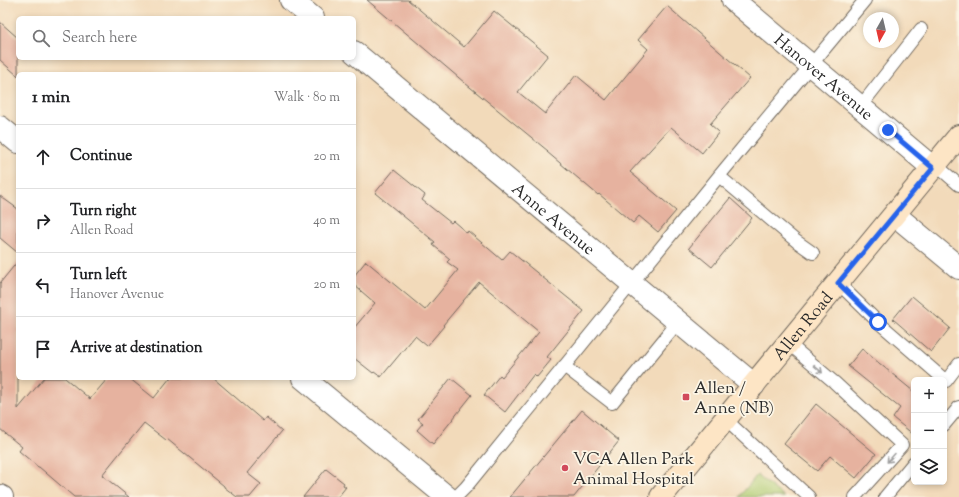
<!DOCTYPE html>
<meta charset="utf-8">
<style>
body{margin:0;font-family:"Sorts Mill Goudy",serif;background:#f6f6f6;color:#202124}
.controls{position:absolute;right:12px;bottom:12px;display:grid;overflow:hidden;border-radius:6px;box-shadow:0 2px 6px #0003}
.controls button{width:36px;height:36px;display:grid;place-items:center;padding:0;border:0;border-bottom:1px solid #e0e0e0;background:#fff;color:#202124;font:20px sans-serif}
.compass{position:absolute;left:863px;top:12px;width:36px;height:36px;border-radius:50%;background:#fff;box-shadow:0 2px 6px #0003;rotate:188deg}
.stop{position:absolute;width:12px;height:12px;margin:-9px;border:3px solid #2563eb;border-radius:50%;background:#fff}
.stop.end{background:#2563eb;border-color:#fff;box-shadow:0 1px 4px #0008}
.list{margin:0;padding:0;list-style:none}
h2{display:flex;justify-content:space-between;align-items:center;height:52px;margin:0;padding:0 16px;font-size:17px}
h2 small{font-size:13px;font-weight:400;color:#757577}
.list li{display:grid;grid-template-columns:26px 1fr auto;gap:12px;align-items:center;box-sizing:border-box;height:64px;padding:0 16px;border-top:1px solid #e0e0e0}
.list b{display:block;font-size:15px;white-space:nowrap}
.list p{margin:0;font-size:13px;white-space:nowrap;color:#757577}
.list em{font-size:13px;font-style:normal;color:#757577}
.icon{flex:none;width:22px;height:22px;fill:none;stroke:currentColor;stroke-width:2;stroke-linecap:round;stroke-linejoin:round}
.map{position:relative;flex:none;width:959px;height:497px;overflow:hidden}
.search{position:absolute;background:#fff;box-shadow:0 2px 6px #0003;left:16px;top:16px;width:340px;height:44px;display:flex;align-items:center;gap:10px;box-sizing:border-box;padding:0 14px;border-radius:6px;color:#757577;font-size:15px}
.panel{position:absolute;background:#fff;box-shadow:0 2px 6px #0003;left:16px;top:72px;width:340px;height:308px;border-radius:6px}
.map>svg:first-child{display:block}
.green{fill:#b0cc73;stroke:#6e7c4f}
.building{fill:#e6b29f}
.lines{fill:none;stroke-linecap:round;stroke-linejoin:round}
.lane-casing{stroke:#71685d;stroke-width:14}
.street-casing{stroke:#71685d;stroke-width:24}
.secondary-casing{stroke:#71685d;stroke-width:24}
.lane{stroke:#fff;stroke-width:12}
.street{stroke:#fff;stroke-width:22}
.secondary{stroke:#fde5c5;stroke-width:22}
.oneway{stroke:#a0a0a0}
.route{stroke:#2563eb;stroke-width:5}
.poi-dot{fill:#d1495b;stroke:#fcf5e5;stroke-width:1.5}
.labels{text-anchor:middle;stroke-width:3.5;stroke-linejoin:round;paint-order:stroke}
.street-label{font-size:17px;fill:#2b2b2b;stroke:#fcf5e5}
.poi-label{font-size:17px;fill:#2b2b2b;stroke:#fcf5e5;text-anchor:start}
</style>
<div class="map">
<svg width="959" height="497" viewBox="0 0 959 497">
<rect width="100%" height="100%" fill="#fcf5e5"/>
<filter id="ink" filterUnits="userSpaceOnUse"><feTurbulence type="fractalNoise" baseFrequency=".025" numOctaves="2"/><feDisplacementMap in="SourceGraphic" scale="8" xChannelSelector="R" yChannelSelector="G"/><feConvolveMatrix kernelMatrix="1 2 1 2 8 2 1 2 1" color-interpolation-filters="sRGB"/></filter>
<filter id="wash" filterUnits="userSpaceOnUse"><feTurbulence type="fractalNoise" baseFrequency=".012" numOctaves="4" result="noise"/><feDisplacementMap in="SourceGraphic" scale="16" xChannelSelector="R" yChannelSelector="G"/><feGaussianBlur stdDeviation="0.9" result="paint"/><feColorMatrix in="noise" values="0 0 0 0 0 0 0 0 0 0 0 0 0 0 0 0 0 1.4 0 .05"/><feComposite in="paint" operator="in"/></filter>
<g filter="url(#wash)">
<rect width="100%" height="100%" fill="#f2daba"/>
<path class="green" d="M757,475l27,22h-45z"/>
<g id="blocks">
<path class="building" d="M367,0h41l56,47 30,-36 54,44 -30,37 27,22 31,-39 30,25 42,-51 -10,-9 29,-34 83,72 -40,46 9,8 -17,21 -31,-26 -41,45 46,39 -18,21 -19,-16 -6,7 -34,-29 -1,1 -51,-43 1,-1 -83,-68z
M0,22l18,16v38l-18,-16z
M394,170l31,25 -3,5 29,23 2,-2 14,12 1,-2 34,29 8,-9 74,60 -37,46 4,3 -14,17 -3,-3 -29,38 -21,-17 16,-20 2,2 37,-45 -60,-50 -36,43 1,1 -17,20 -12,-10 -34,41 -7,-5 -1,1 -19,-15v-30l21,-25 -21,-18v-9l12,-15 59,49 33,-40 -11,-8 3,-3 -17,-14 2,-3 -60,-49z
M0,196l18,13v44l-18,-15z
M730,198l22,20 -40,49 -23,-19z
M18,261v148l26,-31h21l25,21 18,-21h21l25,20 16,-20h43l50,43 3,-4 16,14 -35,42 14,11 -11,13h-13l-13,-10v-1l-57,-47 -1,1 -22,-17 -42,52 27,22h-55l-35,-30h-1l-19,-16 3,-4 -22,-18v-146z
M912,296l38,32 -19,24 -38,-33z
M862,349l51,42 1,-1v45l-21,-17 7,-10 -52,-42z
M451,378l21,17 -39,49 -16,-14 6,-7 -5,-4z
M816,404l60,50 -20,24 -26,-22 -13,15 -33,-27z
M582,410l37,31 -45,56h-64z
M326,469l18,14 -1,2 3,2 -8,10h-35z"/>
</g>
</g>
<g filter="url(#ink)">
<use href="#blocks" fill-opacity="0" stroke="#71685d" stroke-width="1"/>
<g class="lines">
<defs>
<path id="lane" d="M860,107l61,-78
M936,165l23,20
M719,176l77,65 17,12
M838,283l40,39 68,59 13,-17
M788,343l46,39 68,63 -47,52
M564,366l48,37 66,-81
M725,419l84,78
M944,425l15,-18
M456,497l10,-10 253,-311 146,-176
M885,497l29,-35"/>
<g id="street">
<path d="M291,0l22,18"/>
<path id="s1" d="M733,0l200,168"/>
<path id="s2" d="M354,52l400,333"/>
<path d="M0,127l18,15"/>
<path d="M895,215l64,53"/>
<path d="M303,378l144,119"/>
<path d="M0,496l2,1"/>
</g>
<g id="secondary">
<path id="s3" d="M661,497l298,-361"/>
</g>
</defs>
<use href="#lane" class="lane-casing"/>
<use href="#street" class="street-casing"/>
<use href="#secondary" class="secondary-casing"/>
<use href="#lane" class="lane"/>
<use href="#street" class="street"/>
<use href="#secondary" class="secondary"/>
</g>
<defs><path id="oneway-shaft" d="M-6 0H5M1.5-3L5.5 0L1.5 3" fill="none" stroke-width="1.6" stroke-linecap="round" stroke-linejoin="round"/></defs>
<g class="oneway">
<use href="#oneway-shaft" transform="translate(818 369) rotate(41)"/>
<use href="#oneway-shaft" transform="translate(891 458) rotate(132)"/>
</g>
</g>
<g class="lines" filter="url(#ink)">
<path class="route" d="M878,322l-40,-39 95,-115 -45,-38"/>
</g>
<g class="poi-dot">
<rect x="682" y="393" width="8" height="8" rx="2"/>
<circle cx="565" cy="468" r="4"/>
</g>
<g class="labels">
<g class="street-label">
<text dy="6" stroke="none"><textPath href="#s1" startOffset="119">Hanover Avenue</textPath></text>
<text dy="6" stroke="none"><textPath href="#s2" startOffset="260">Anne Avenue</textPath></text>
<text dy="6" stroke="none"><textPath href="#s3" startOffset="222">Allen Road</textPath></text>
</g>
<g class="poi-label">
<text x="694" y="393">Allen /<tspan x="694" dy="20">Anne (NB)</tspan></text>
<text x="573" y="464">VCA Allen Park<tspan x="573" dy="20">Animal Hospital</tspan></text>
</g>
</g>
</svg>
<div class="controls">
<button>+</button>
<button>−</button>
<button><svg class="icon" aria-label="layers" viewBox="0 0 24 24"><path d="M12 4l9 5-9 5-9-5zM3 14l9 5 9-5"/></svg></button>
</div>
<svg class="compass" viewBox="-18 -18 36 36"><path d="M0-13l5 13h-10z" fill="#e53935"/><path d="M0 13l5-13h-10z" fill="#757577"/></svg>
<div class="stop" style="left:878px;top:322px"></div>
<div class="stop end" style="left:888px;top:130px"></div>
<div class="search"><svg class="icon" aria-label="search" viewBox="0 0 24 24"><circle cx="10" cy="10" r="6"/><path d="M15 15l6 6"/></svg>Search here</div>
<section class="panel">
<h2>1 min<small>Walk · 80 m</small></h2>
<ul class="list">
<li><svg class="icon" aria-label="ahead" viewBox="0 0 24 24"><path d="M12 20V5M6 11l6-6 6 6"/></svg><div><b>Continue</b></div><em>20 m</em></li>
<li><svg class="icon" aria-label="right" viewBox="0 0 24 24"><path d="M7 20v-9h11M14 6l5 5-5 5"/></svg><div><b>Turn right</b><p>Allen Road</p></div><em>40 m</em></li>
<li><svg class="icon" aria-label="left" viewBox="0 0 24 24"><path d="M17 20v-9H6M10 6l-5 5 5 5"/></svg><div><b>Turn left</b><p>Hanover Avenue</p></div><em>20 m</em></li>
<li><svg class="icon" aria-label="arrive" viewBox="0 0 24 24"><path d="M6 21V4h12l-3 4 3 4H6"/></svg><div><b>Arrive at destination</b></div></li>
</ul>
</section>
</div>
